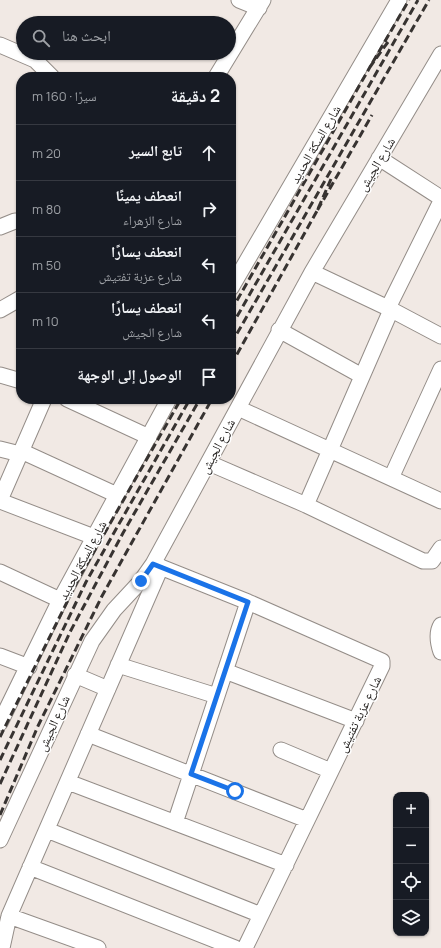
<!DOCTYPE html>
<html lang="ar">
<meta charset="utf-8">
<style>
body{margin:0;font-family:Manrope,"Noto Naskh Arabic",sans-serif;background:#242831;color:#f1f3f6;direction:rtl}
.controls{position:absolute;right:12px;bottom:12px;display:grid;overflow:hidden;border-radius:8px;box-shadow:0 1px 3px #0004}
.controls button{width:36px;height:36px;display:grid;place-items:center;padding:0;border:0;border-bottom:1px solid #363941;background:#171b24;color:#f1f3f6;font:20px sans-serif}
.stop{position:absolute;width:12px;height:12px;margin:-9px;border:3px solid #1a73e8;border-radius:50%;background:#fff}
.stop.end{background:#1a73e8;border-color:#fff;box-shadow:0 1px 4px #0008}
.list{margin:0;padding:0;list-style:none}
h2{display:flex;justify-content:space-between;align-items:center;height:52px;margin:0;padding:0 16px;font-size:17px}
h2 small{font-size:13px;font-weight:400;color:#9ea1a6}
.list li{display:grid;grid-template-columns:26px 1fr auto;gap:12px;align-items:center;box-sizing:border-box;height:56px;padding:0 16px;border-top:1px solid #363941}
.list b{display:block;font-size:15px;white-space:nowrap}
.list p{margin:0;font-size:13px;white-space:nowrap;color:#9ea1a6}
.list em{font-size:13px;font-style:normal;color:#9ea1a6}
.icon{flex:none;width:22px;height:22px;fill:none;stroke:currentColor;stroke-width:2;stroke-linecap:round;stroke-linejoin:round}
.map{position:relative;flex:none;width:441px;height:948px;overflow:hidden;direction:ltr}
.search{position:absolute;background:#171b24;box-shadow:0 1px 3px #0004;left:16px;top:16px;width:220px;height:44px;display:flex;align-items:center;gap:10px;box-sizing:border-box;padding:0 14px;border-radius:22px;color:#9ea1a6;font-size:15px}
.panel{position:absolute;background:#171b24;box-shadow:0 1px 3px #0004;left:16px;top:72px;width:220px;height:332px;border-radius:16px;direction:rtl}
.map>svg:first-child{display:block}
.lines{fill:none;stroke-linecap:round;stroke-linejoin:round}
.minor-casing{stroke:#948d88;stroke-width:17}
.minor{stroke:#fff;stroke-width:15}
.rail{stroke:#373331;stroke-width:3;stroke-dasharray:8 4;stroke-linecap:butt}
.route{stroke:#1a73e8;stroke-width:5}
.labels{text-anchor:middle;stroke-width:3;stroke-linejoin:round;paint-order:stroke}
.street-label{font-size:13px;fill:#221f1d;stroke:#fff}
</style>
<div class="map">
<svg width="441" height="948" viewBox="0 0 441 948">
<rect width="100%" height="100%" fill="#f1e9e4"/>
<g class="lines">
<defs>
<path id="minor" d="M239,0l20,8
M0,45l35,15 17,17
M216,77l47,-77
M379,158l62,40
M0,227l15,-6h6
M312,272l76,36 53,28
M231,288l168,-288
M388,308l53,-107
M0,310l21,-12
M279,330l83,46
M0,375l21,6
M67,399l82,38
M238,408l203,93
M0,449l20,5
M21,451l96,44
M209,463l97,42 117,56h9l9,-13
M391,478l50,-109
M0,500l44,-101
M0,501l94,36
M306,505l85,-195
M153,564l95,38 134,59v5l-137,282
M0,572l60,28
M441,625c-5,8 -3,18 0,27
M0,656l29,11
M118,665l99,31
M225,671l131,50
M75,675l33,14
M0,723l60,-123 109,-201
M88,734l219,86
M281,750l50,21
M68,782l218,83
M175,823l73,-221
M47,830l214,85
M0,840l92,-199 22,-31 27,-29 12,-17 159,-292 129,-218
M30,867l205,81
M9,916l89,32
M2,948l7,-32 152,-349"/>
</defs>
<use href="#minor" class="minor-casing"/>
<use href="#minor" class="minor"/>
<path class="rail" d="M388,42l-18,25 39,-67
M331,179l-14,32 55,-96
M231,311l139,-244
M231,327l187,-327
M231,344l198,-344
M231,365l86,-154
M0,737l79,-159 102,-179
M0,760l86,-178 104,-183
M0,784l70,-152 53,-99 77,-134
M0,815l38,-89 64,-130 110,-197"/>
</g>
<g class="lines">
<path class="route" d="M141,581l12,-17 95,38 -57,172 44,17"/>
</g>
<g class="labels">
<g class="street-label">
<text transform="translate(315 144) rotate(-60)" y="5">شارع السكة الحديد</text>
<text transform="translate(376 164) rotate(-59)" y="5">شارع الجيش</text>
<text transform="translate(217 446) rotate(-62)" y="5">شارع الجيش</text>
<text transform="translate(82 560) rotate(-62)" y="5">شارع السكة الحديد</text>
<text transform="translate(359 714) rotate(-64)" y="5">شارع عزبة تفتيش</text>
<text transform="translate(53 723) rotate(-65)" y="5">شارع الجيش</text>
</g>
</g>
</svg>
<div class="controls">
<button>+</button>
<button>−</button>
<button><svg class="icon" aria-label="locate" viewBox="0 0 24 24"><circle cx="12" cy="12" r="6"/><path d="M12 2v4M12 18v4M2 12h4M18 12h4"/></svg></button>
<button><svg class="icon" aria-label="layers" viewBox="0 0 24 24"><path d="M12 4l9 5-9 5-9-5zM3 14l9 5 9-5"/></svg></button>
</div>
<div class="stop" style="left:235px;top:791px"></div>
<div class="stop end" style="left:141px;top:581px"></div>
<div class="search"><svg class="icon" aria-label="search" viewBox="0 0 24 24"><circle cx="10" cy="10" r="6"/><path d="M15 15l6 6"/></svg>ابحث هنا</div>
<section class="panel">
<h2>2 دقيقة<small>سيرًا · 160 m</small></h2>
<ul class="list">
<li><svg class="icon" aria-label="ahead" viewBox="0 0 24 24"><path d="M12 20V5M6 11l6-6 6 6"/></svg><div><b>تابع السير</b></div><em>20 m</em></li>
<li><svg class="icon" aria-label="right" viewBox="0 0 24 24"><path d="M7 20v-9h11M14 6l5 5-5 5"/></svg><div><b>انعطف يمينًا</b><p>شارع الزهراء</p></div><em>80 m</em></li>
<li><svg class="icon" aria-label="left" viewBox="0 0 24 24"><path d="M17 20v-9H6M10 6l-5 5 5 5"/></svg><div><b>انعطف يسارًا</b><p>شارع عزبة تفتيش</p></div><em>50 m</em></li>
<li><svg class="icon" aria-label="left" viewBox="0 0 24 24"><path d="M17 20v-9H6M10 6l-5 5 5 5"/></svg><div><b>انعطف يسارًا</b><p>شارع الجيش</p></div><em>10 m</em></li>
<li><svg class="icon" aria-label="arrive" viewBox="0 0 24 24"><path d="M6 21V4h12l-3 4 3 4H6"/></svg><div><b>الوصول إلى الوجهة</b></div></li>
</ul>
</section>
</div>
